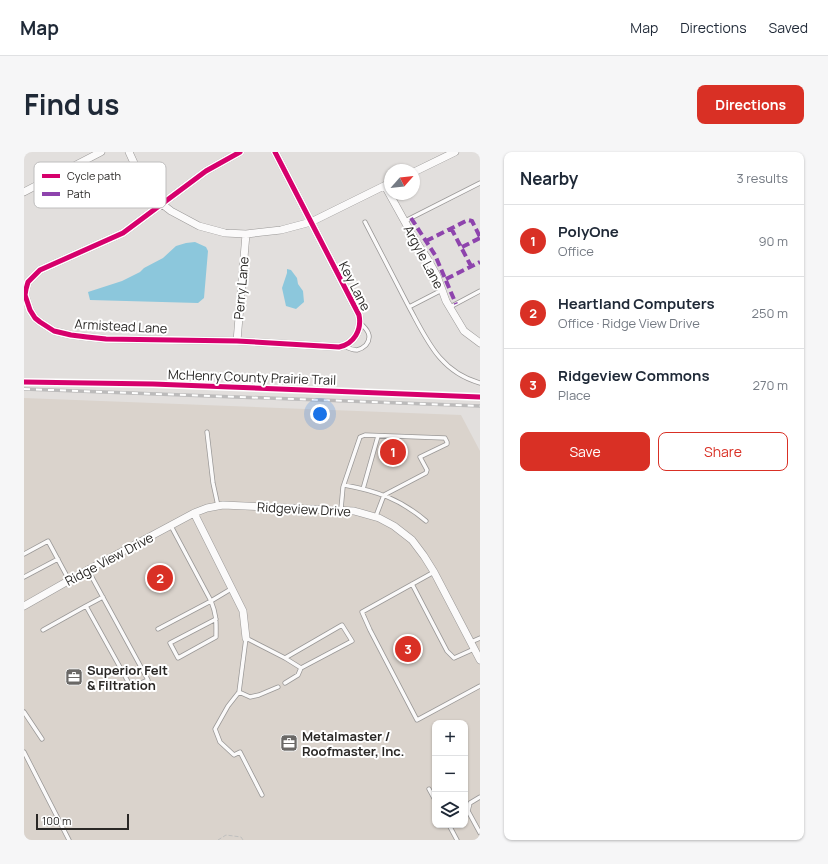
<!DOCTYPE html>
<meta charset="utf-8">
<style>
body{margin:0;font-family:Manrope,sans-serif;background:#f6f6f7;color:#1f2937}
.controls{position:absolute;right:12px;bottom:12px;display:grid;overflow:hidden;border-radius:8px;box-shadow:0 1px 3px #0004}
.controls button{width:36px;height:36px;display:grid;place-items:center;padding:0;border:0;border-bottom:1px solid #e0e1e3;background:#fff;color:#1f2937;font:20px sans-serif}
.compass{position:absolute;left:360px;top:12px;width:36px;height:36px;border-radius:50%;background:#fff;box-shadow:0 1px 3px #0004;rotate:63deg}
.scale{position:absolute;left:12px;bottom:10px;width:93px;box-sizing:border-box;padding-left:4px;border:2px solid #2a2826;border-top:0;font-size:11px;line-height:14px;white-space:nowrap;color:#2a2826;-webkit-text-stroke:3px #fff;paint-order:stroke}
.you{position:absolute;left:296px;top:262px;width:14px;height:14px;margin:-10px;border:3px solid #fff;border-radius:50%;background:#1a73e8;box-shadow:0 0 0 6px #1a73e833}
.badge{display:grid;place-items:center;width:26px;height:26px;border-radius:50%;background:#d93025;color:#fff;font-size:13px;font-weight:700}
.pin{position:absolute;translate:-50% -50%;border:2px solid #fff;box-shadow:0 1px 4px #0006}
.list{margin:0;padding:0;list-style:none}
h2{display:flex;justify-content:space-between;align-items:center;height:52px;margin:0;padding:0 16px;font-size:17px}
h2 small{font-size:13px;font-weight:400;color:#747a83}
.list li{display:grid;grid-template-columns:26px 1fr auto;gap:12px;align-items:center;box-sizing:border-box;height:72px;padding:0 16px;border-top:1px solid #e0e1e3}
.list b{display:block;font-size:15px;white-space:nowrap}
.list p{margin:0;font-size:13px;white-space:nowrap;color:#747a83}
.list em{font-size:13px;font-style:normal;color:#747a83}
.actions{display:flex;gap:8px;padding:12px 16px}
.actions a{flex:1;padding:9px 0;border:1px solid #d93025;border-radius:8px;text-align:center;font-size:14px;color:#d93025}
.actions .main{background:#d93025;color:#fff}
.icon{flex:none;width:22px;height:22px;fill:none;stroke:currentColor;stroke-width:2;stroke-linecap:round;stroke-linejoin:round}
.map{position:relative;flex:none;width:456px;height:688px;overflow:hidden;border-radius:8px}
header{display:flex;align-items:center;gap:24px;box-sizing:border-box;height:56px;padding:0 20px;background:#fff;border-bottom:1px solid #e0e1e3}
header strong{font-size:19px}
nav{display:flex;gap:22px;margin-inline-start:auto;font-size:14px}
.intro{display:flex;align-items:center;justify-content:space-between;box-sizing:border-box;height:96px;padding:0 24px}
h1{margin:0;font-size:28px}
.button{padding:10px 18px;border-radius:8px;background:#d93025;color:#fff;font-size:14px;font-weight:700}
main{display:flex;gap:24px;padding:0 24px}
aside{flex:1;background:#fff;border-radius:8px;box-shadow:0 1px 3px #0004}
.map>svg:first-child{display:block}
.built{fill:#dad3cc;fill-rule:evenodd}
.water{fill:#8cc7dc}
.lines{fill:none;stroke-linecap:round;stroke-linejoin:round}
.lane-casing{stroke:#9a9897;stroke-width:5}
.street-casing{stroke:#9a9897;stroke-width:8}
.path{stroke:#bfbfbe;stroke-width:1;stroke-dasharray:4 2;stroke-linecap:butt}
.lane{stroke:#fbfafa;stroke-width:3.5}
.street{stroke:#fbfafa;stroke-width:7}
.rail-casing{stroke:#bcbbbb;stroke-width:3.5}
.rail{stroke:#fff;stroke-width:2;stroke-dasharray:6;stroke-linecap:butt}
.quiet{stroke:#8e44ad;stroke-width:4;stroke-dasharray:8 4;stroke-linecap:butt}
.cycleway-casing{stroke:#fff;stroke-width:8}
.cycleway{stroke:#d6006c;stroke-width:5}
.labels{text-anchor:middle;stroke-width:4;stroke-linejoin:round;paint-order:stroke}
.street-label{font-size:13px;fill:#2a2826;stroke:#fff}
.poi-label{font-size:13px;font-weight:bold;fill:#2a2826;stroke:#fff;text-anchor:start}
.key{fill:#fff;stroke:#bfbebe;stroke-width:1}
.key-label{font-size:11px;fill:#2a2826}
</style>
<header>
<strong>Map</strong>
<nav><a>Map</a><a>Directions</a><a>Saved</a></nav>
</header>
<div class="intro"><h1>Find us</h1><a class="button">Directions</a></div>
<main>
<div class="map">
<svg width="456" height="688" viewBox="0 0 456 688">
<rect width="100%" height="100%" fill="#e2dfdd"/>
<path class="built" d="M0,246l437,17 19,36v389h-456zM411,571h30v102h-30z"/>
<path class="water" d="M171,90l11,5 2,4 -4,47 -6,5 -108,-3 -2,-8 34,-11 18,-9 4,-4 19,-10 13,-12 10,-3z
M263,117l4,1 6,8 1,6 5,7 1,11 -8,7 -10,-3 -4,-18 5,-15z"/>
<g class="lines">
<defs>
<path id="lane" d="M381,69l75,-38
M341,70l44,85 33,-17
M385,155c18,33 31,65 71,76
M426,155l30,-16
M321,194c3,2 8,4 12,4 4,-1 7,-3 9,-5 7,-9 1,-16 -6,-22
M183,280l6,51 5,23
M320,333c33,6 56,14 82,36
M339,337l15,-53
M317,357l2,-22 17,-50 5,-2 80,3 2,4v2l-27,13 7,13 -1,3 -42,22 -8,21
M147,374l40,75 20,-12
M0,402l24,-13 21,39
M64,418l60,110 -17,7 -45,-81 17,-9
M410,420l-72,40 8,18 47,90 63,-34
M0,425l34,-18
M388,432l35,67 7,7 20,-9
M134,477l53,-28c6,15 5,21 5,36l-38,21 -8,-15 46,-24
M19,478l43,-24
M447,490l9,-4
M261,531l13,-8 3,-7
M254,535l-19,8 -9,2 -11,-5 7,-54 39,20 57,-33 10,16 -51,27 -16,-10
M215,540l-11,14 -13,23 5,13 14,13 6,-3 22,43
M0,560l18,27
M0,600l45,88
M405,637l6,11
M456,645l-10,6 -2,8 12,22
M425,673l8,15"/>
<path id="street" d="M105,0l11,24 14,20 8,8 9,7 28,15 26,7 21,1 35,-4 30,-8 79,-39
M216,0l-34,19 -83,62 -83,37 -12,12 -2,7 -1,6 5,15 5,8 5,4 14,9 17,4 16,2 19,2 131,2 102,6c15,-3 23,-17 20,-32l-84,-163
M390,20l41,-20
M361,34l30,54 12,18 10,18 9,25 18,30 16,12
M0,40l77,-40
M213,189l9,-107
M170,361l49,98 3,27
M0,454l58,-33 112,-60 13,-5 16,-3 131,6 25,7 15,8 18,14 12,16 10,16 46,88"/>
</defs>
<use href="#lane" class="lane-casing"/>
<use href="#street" class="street-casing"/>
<path class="path" d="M194,688l8,-5 15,2 2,3"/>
<use href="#lane" class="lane"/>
<use href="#street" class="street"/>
<defs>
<path id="rail" d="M0,237l456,17"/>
</defs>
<use href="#rail" class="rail-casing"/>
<use href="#rail" class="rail"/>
<path class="quiet" d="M387,66l24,37 21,49
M427,76l20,38
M402,89l42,-21 4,1 8,16
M438,95l18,-9
M422,127l34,-17"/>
<defs>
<path id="cycleway" d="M216,0l-34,19 -83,62 -83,37 -12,12 -2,7 -1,6 5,15 5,8 5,4 14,9 17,4 16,2 19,2 131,2 102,6c15,-3 23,-17 20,-32l-84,-163
M0,230l129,2 327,13"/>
</defs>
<use href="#cycleway" class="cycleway-casing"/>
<use href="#cycleway" class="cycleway"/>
</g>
<defs>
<symbol id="office-square" viewBox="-11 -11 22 22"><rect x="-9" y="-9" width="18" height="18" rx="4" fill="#6a6866" stroke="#fff"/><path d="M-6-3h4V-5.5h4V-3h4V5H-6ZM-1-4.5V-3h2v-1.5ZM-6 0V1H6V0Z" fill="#fff"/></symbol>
</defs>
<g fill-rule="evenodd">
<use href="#office-square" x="40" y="515" width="20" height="20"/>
<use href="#office-square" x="255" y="581" width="20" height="20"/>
</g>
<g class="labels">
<g class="street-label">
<text transform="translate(400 105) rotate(62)" y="5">Argyle Lane</text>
<text transform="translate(331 134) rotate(63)" y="5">Key Lane</text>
<text transform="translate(217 136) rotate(-85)" y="5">Perry Lane</text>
<text transform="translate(97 174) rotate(3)" y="5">Armistead Lane</text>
<text transform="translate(228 225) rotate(2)" y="5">McHenry County Prairie Trail</text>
<text transform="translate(280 357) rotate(3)" y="5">Ridgeview Drive</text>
<text transform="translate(85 407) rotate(-28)" y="5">Ridge View Drive</text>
</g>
<g class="poi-label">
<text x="63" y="523">Superior Felt<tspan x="63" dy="15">&amp; Filtration</tspan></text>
<text x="278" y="589">Metalmaster /<tspan x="278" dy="15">Roofmaster, Inc.</tspan></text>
</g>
</g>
<rect x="10" y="10" width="132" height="46" rx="6" class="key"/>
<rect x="18" y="22" width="18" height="4" fill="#d6006c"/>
<rect x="18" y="40" width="18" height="4" fill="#8e44ad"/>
<g class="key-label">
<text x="43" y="28">Cycle path</text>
<text x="43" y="46">Path</text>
</g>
</svg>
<div class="controls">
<button>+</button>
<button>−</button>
<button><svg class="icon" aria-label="layers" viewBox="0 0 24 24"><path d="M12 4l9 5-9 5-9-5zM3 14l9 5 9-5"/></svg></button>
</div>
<svg class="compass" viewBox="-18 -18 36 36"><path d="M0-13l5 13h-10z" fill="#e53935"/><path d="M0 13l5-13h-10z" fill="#747a83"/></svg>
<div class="scale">100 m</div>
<div class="you"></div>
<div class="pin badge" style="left:369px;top:300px">1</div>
<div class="pin badge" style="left:136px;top:426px">2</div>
<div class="pin badge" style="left:384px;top:497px">3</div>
</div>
<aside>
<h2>Nearby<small>3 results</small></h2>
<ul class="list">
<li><span class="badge">1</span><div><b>PolyOne</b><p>Office</p></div><em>90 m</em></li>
<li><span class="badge">2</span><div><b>Heartland Computers</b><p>Office · Ridge View Drive</p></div><em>250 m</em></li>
<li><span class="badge">3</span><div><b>Ridgeview Commons</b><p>Place</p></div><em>270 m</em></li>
</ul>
<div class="actions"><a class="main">Save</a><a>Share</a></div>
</aside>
</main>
